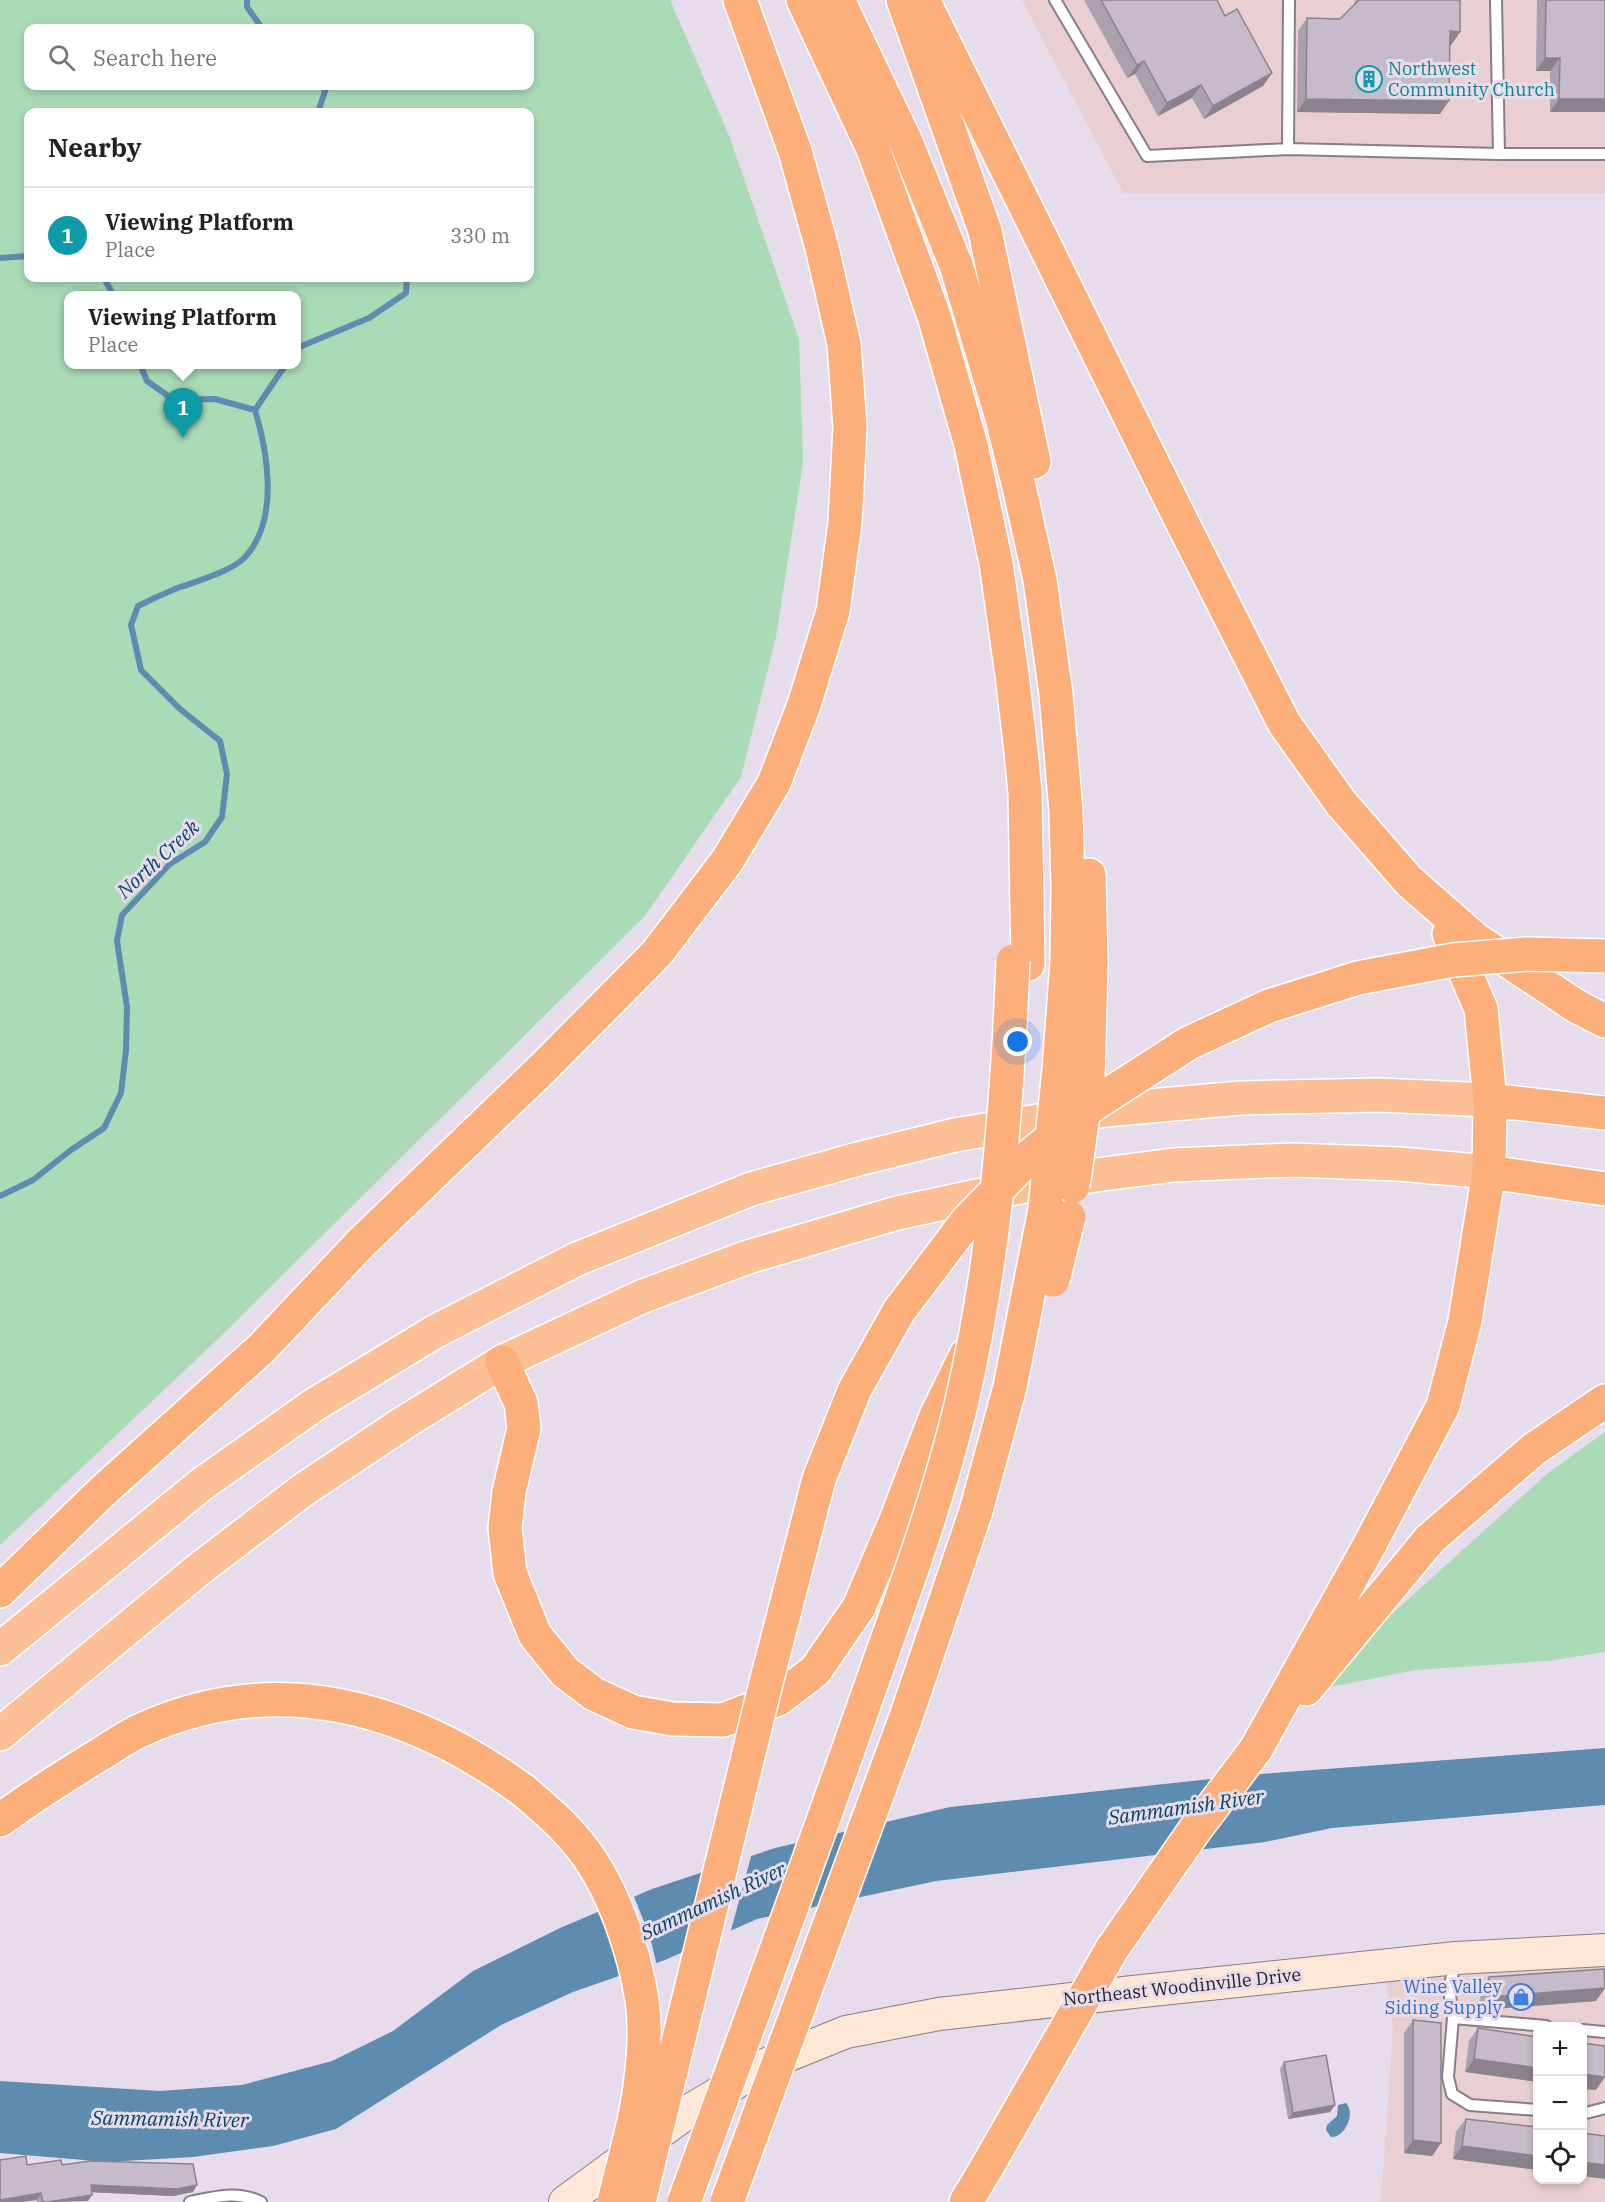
<!DOCTYPE html>
<meta charset="utf-8">
<style>
body{margin:0;font-family:"IBM Plex Serif",serif;background:#f6f6f6;color:#222}
.controls{position:absolute;right:18px;bottom:18px;display:grid;overflow:hidden;border-radius:12px;box-shadow:0 3px 9px #0003}
.controls button{width:54px;height:54px;display:grid;place-items:center;padding:0;border:0;border-bottom:2px solid #e0e0e0;background:#fff;color:#222;font:30px sans-serif}
.you{position:absolute;left:1018px;top:1042px;width:21px;height:21px;margin:-15px;border:4px solid #fff;border-radius:50%;background:#1a73e8;box-shadow:0 0 0 9px #1a73e833}
.badge{display:grid;place-items:center;width:39px;height:39px;border-radius:50%;background:#ea580c;color:#fff;font-size:20px;font-weight:700}
.pin{position:absolute;translate:-50% -50px;filter:drop-shadow(0 2px 3px #0008)}
.pin::after{content:'';position:absolute;top:32px;width:21px;height:18px;background:inherit;clip-path:polygon(0 0,100% 0,50% 100%)}
.popup{position:absolute;left:64px;top:291px;width:237px;height:78px;box-sizing:border-box;display:grid;place-content:center;border-radius:12px;background:#fff;filter:drop-shadow(0 2px 4px #0005);font-size:20px;white-space:nowrap;color:#767676}
.popup b{font-size:22px;color:#222}
.popup::after{content:'';position:absolute;left:50%;top:100%;margin-left:-12px;border:12px solid transparent;border-top-color:#fff}
.list{margin:0;padding:0;list-style:none}
h2{display:flex;justify-content:space-between;align-items:center;height:78px;margin:0;padding:0 24px;font-size:26px}
h2 small{font-size:20px;font-weight:400;color:#767676}
.list li{display:grid;grid-template-columns:39px 1fr auto;gap:18px;align-items:center;box-sizing:border-box;height:96px;padding:0 24px;border-top:2px solid #e0e0e0}
.list b{display:block;font-size:22px;white-space:nowrap}
.list p{margin:0;font-size:20px;white-space:nowrap;color:#767676}
.list em{font-size:20px;font-style:normal;color:#767676}
.icon{flex:none;width:33px;height:33px;fill:none;stroke:currentColor;stroke-width:2;stroke-linecap:round;stroke-linejoin:round}
.map{position:relative;flex:none;width:1605px;height:2202px;overflow:hidden}
.search{position:absolute;background:#fff;box-shadow:0 3px 9px #0003;left:24px;top:24px;width:510px;height:66px;display:flex;align-items:center;gap:15px;box-sizing:border-box;padding:0 21px;border-radius:12px;color:#767676;font-size:22px}
.panel{position:absolute;background:#fff;box-shadow:0 3px 9px #0003;left:24px;top:108px;width:510px;height:174px;border-radius:12px}
.map>svg:first-child{display:block}
.commercial{fill:#e9cfd1;fill-rule:evenodd}
.green{fill:#aadbb6;fill-rule:evenodd}
.water{fill:#5e8cb1}
.pier{fill:#e6dceb}
.lines{fill:none;stroke-linecap:round;stroke-linejoin:round}
.stream{stroke:#5e8cb1;stroke-width:6}
.service-casing{stroke:#877d8b;stroke-width:14}
.secondary-casing{stroke:#877d8b;stroke-width:34}
.trunk-casing{stroke:#fff;stroke-width:36}
.motorway-casing{stroke:#fff;stroke-width:36}
.service{stroke:#fff;stroke-width:10}
.secondary{stroke:#fee7d7;stroke-width:32}
.trunk{stroke:#fcbf96;stroke-width:33}
.motorway{stroke:#fcaf7b;stroke-width:33}
.motorway-bridge-casing{stroke:#fff;stroke-width:36;stroke-linecap:butt}
.motorway-bridge{stroke:#fcaf7b;stroke-width:33}
.wall{fill:#a9a1ae}
.shaded-wall{fill:#8a838d}
.building{fill:#c5bbca;stroke:#8a838d;stroke-width:1.5}
.labels{text-anchor:middle;stroke-width:6;stroke-linejoin:round;paint-order:stroke}
.culture-label{font-size:18px;fill:#0d838f;stroke:#e6dceb;text-anchor:start}
.street-label{font-size:18px;fill:#272328;stroke:#e6dceb}
.shop-label{font-size:18px;fill:#366cbe;stroke:#e6dceb;text-anchor:end}
.water-label{font-size:20px;font-style:italic;fill:#084266;stroke:#e6dceb}
</style>
<div class="map">
<svg width="1605" height="2202" viewBox="0 0 1605 2202">
<rect width="100%" height="100%" fill="#e6dceb"/>
<path class="commercial" d="M1022,0h583v193h-482z
M1605,1950v252h-224l12,-174 -9,-62zM1538,2026h44v154h-44z"/>
<path class="green" d="M0,0h670l60,138 69,201 4,124 -27,174 -35,140 -96,139 -426,422 -219,207zM28,28h502v58h-502zM28,112h502v166h-502zM69,296h228v68h-228z
M1605,1432v220l-57,9 -133,9 -74,15 -31,3 238,-215z"/>
<path class="water" d="M1605,1748v57l-273,23 -67,14 -329,39 -179,38 -92,41 -92,32 -72,33 -165,104 -63,17 -80,11 -86,5 -107,-9v-72l160,10 82,-6 90,-24 61,-30 80,-60 87,-43 92,-39 123,-41 175,-41 298,-32z
M1346,2103c10,10 -1,35 -15,34l-5,-7 1,-5 10,-9 1,-11z"/>
<path class="pier" d="M752,1853l-22,81 -40,18 23,-86z
M633,1894l17,43 7,29 -35,12 -24,-70z"/>
<g class="lines">
<path class="stream" d="M247,0v7l15,21
M318,112l8,-24 -1,-2
M0,258l28,-2
M104,278l10,18
M297,348l72,-30 37,-25 1,-15
M255,410l31,-46
M0,1196l33,-16 38,-30 33,-22 17,-35 5,-43 1,-43 -10,-66 5,-26 48,-51 35,-22 17,-25 5,-43 -7,-33 -40,-32 -39,-39 -10,-45 7,-19c12,-6 25,-12 37,-17 19,-7 59,-18 71,-33 33,-37 22,-103 9,-146l-40,-11 -41,1 -27,-19 -7,-17"/>
<defs>
<path id="service" d="M1055,0l92,156 141,-7 211,5h106
M1496,0l3,154
M1288,149l1,-149
M1456,1961l-7,27 4,30 93,8
M1453,2018l-5,59 4,17 18,11 68,5
M1582,2030l23,2
M1582,2114l23,-6
M190,2202c25,-5 47,-12 71,0"/>
<path id="secondary" d="M565,2202l127,-93 75,-45 79,-32 93,-18 194,-22 323,-34 149,-8"/>
<path id="trunk" d="M0,1649l202,-165 112,-79 122,-74 141,-72 174,-70 107,-30 97,-24 150,-25 135,-12 139,-3 111,5
M0,1734l198,-164 105,-80 102,-68 97,-60 139,-65 107,-40 149,-44 146,-31 130,-17 119,-5 107,4 90,8"/>
<path id="motorway" d="M803,0l70,149 61,167 37,129 25,118 16,112 9,76 4,42 3,171
M838,0l68,142 50,123 46,153 18,73 20,89 16,114 10,117 2,75 -1,76
M903,0l82,231 49,231
M923,0l260,524 101,199 57,80 68,78 66,58 101,67 29,15
M1089,875l2,88
M1490,1100l115,13
M1489,1172l116,17
M502,1362l19,41 3,25 -15,64 -4,36 5,45 25,62 30,37 29,22 39,18 40,7 50,1 55,-21 37,-28 44,-64 37,-87 40,-104 30,-61
M0,1591l104,-101 158,-142 99,-105 182,-175 114,-115 70,-92 47,-78 30,-78 29,-94 12,-88 5,-96 -6,-83 -22,-96 -27,-97 -55,-151
M1306,1689l124,-150 104,-90 71,-48
M1256,1749l113,-203 74,-140 22,-85 24,-149 1,-72 -9,-91 -32,-75
M0,1820c32,-23 66,-45 99,-65 13,-8 26,-17 40,-24 136,-63 269,-25 385,60
M966,2202l21,-35"/>
</defs>
<use href="#service" class="service-casing"/>
<use href="#secondary" class="secondary-casing"/>
<use href="#trunk" class="trunk-casing"/>
<use href="#motorway" class="motorway-casing"/>
<use href="#service" class="service"/>
<use href="#secondary" class="secondary"/>
<use href="#trunk" class="trunk"/>
<use href="#motorway" class="motorway"/>
<defs>
<path id="motorway-bridge" d="M1073,1186l15,-106 3,-117
M1053,1280l16,-63
M524,1791c21,18 41,35 58,57 31,40 52,102 60,152 4,28 2,58 -2,86 -4,37 -18,80 -26,116
M987,2167l125,-218 82,-118 62,-82
M639,2202l127,-519 53,-204 36,-90 44,-78 68,-90 66,-68 61,-49 95,-61 80,-37 89,-28 95,-18 74,-6 78,2
M684,2202c60,-164 121,-329 179,-494 35,-100 73,-199 98,-303 34,-146 46,-294 52,-444
M727,2202l179,-485 70,-206 34,-124 35,-178 14,-140 8,-107"/>
</defs>
<use href="#motorway-bridge" class="motorway-bridge-casing"/>
<use href="#motorway-bridge" class="motorway-bridge"/>
</g>
<path class="wall" d="M1084,0h133l8,16 47,57 -9,13 -59,33 -12,-21 -34,18 -23,-42 -8,4z
M1355,0h105v32l-9,13h-2l-9,69 -143,-2 1,-81 9,-13 33,1 14,-14z
M1537,0h68v112h-55v-41h-14z
M1489,1977l107,24 -115,9 -1,-20z
M1413,2020l28,123 -9,13 -28,-3v-120z
M1478,2028l60,9v45l-73,-10 4,-31z
M1284,2062l51,43 -5,7 -42,7 -8,-50z
M1466,2119l72,8v43l-85,-11 3,-28z
M27,2165h35l131,27 -20,4 -81,-4 -4,9 -51,1z"/>
<path class="shaded-wall" d="M1450,31l10,1 -9,13 -10,-1z
M1545,58h15l-10,13h-14z
M1144,61l-9,13 -8,4 10,-13z
M1272,73l-9,13 -59,33 9,-13z
M1201,85l-9,13 -34,18 9,-13z
M1306,99l143,2 -9,13 -143,-2z
M1559,99h46v13h-55z
M1605,1988l-9,13 -115,9 9,-13z
M1474,2059l64,9v14l-73,-10z
M1582,2074l23,3 -9,13 -14,-1z
M1335,2105l-5,7 -42,7 5,-6z
M1413,2140l28,3 -9,13 -28,-3z
M1462,2146l76,10v14l-85,-11z
M1582,2162l23,3v14l-23,-3z
M91,2185h106l-4,7 -20,4 -87,-4z
M41,2193l-4,7 -14,2h-23v-2z
M92,2195l-4,6 -40,1z"/>
<path class="building" d="M1101,0h116l8,16 12,-7 35,64 -59,33 -12,-21 -34,18 -23,-42 -7,4z
M1359,0h101v32l-10,-1 -1,70 -143,-2 1,-81 33,1z
M1546,0h59v99h-46l1,-41h-15z
M1604,1969l1,19 -115,9 -1,-20z
M1413,2020l28,3v120l-28,-3z
M1478,2028l60,9v31l-64,-9z
M1582,2043l23,3v31l-23,-3z
M1326,2055l9,50 -42,8 -9,-51z
M1466,2119l72,8v29l-76,-10z
M1582,2133l23,3v29l-23,-3z
M26,2156l1,9 34,-5 1,5 28,-4 103,3 4,21 -20,4 -86,-4 1,10 -44,7h-5l-2,-9 -41,7v-40z"/>
<defs>
<symbol id="building-ring" viewBox="-11 -11 22 22"><circle r="9.5" fill="#e6dceb" stroke="#0f9aa8" stroke-width="1.5"/><path d="M-4-6H4V6H1V3H-1V6H-4ZM-2.5-4.3h1.7v1.8h-1.7ZM.8-4.3h1.7v1.8H.8ZM-2.5-1h1.7V.8h-1.7ZM.8-1h1.7V.8H.8Z" fill="#0f9aa8"/></symbol>
<symbol id="shop-ring" viewBox="-11 -11 22 22"><circle r="9.5" fill="#e6dceb" stroke="#3f7fe0" stroke-width="1.5"/><path d="M-5-2.5h2.3a2.7 3.5 0 0 1 5.4 0H5L5.5 6h-11ZM-1.5-2.5h3a1.5 2.3 0 0 0-3 0Z" fill="#3f7fe0"/></symbol>
</defs>
<g fill-rule="evenodd">
<use href="#building-ring" x="1354" y="64" width="30" height="30"/>
<use href="#shop-ring" x="1506" y="1982" width="30" height="30"/>
</g>
<g class="labels">
<g class="culture-label">
<text x="1388" y="75">Northwest<tspan x="1388" dy="21">Community Church</tspan></text>
</g>
<g class="street-label">
<text transform="translate(1182 1987) rotate(-6)" y="6">Northeast Woodinville Drive</text>
</g>
<g class="shop-label">
<text x="1502" y="1993">Wine Valley<tspan x="1502" dy="21">Siding Supply</tspan></text>
</g>
<g class="water-label">
<text transform="translate(158 859) rotate(-43)" y="7">North Creek</text>
<text transform="translate(1186 1807) rotate(-8)" y="7">Sammamish River</text>
<text transform="translate(713 1901) rotate(-25)" y="7">Sammamish River</text>
<text transform="translate(170 2119) rotate(1)" y="7">Sammamish River</text>
</g>
</g>
</svg>
<div class="controls">
<button>+</button>
<button>−</button>
<button><svg class="icon" aria-label="locate" viewBox="0 0 24 24"><circle cx="12" cy="12" r="6"/><path d="M12 2v4M12 18v4M2 12h4M18 12h4"/></svg></button>
</div>
<div class="you"></div>
<div class="pin badge" style="left:183px;top:438px;background:#0f9aa8">1</div>
<div class="popup"><b>Viewing Platform</b>Place</div>
<div class="search"><svg class="icon" aria-label="search" viewBox="0 0 24 24"><circle cx="10" cy="10" r="6"/><path d="M15 15l6 6"/></svg>Search here</div>
<section class="panel">
<h2>Nearby<small></small></h2>
<ul class="list">
<li><span class="badge" style="background:#0f9aa8">1</span><div><b>Viewing Platform</b><p>Place</p></div><em>330 m</em></li>
</ul>
</section>
</div>
